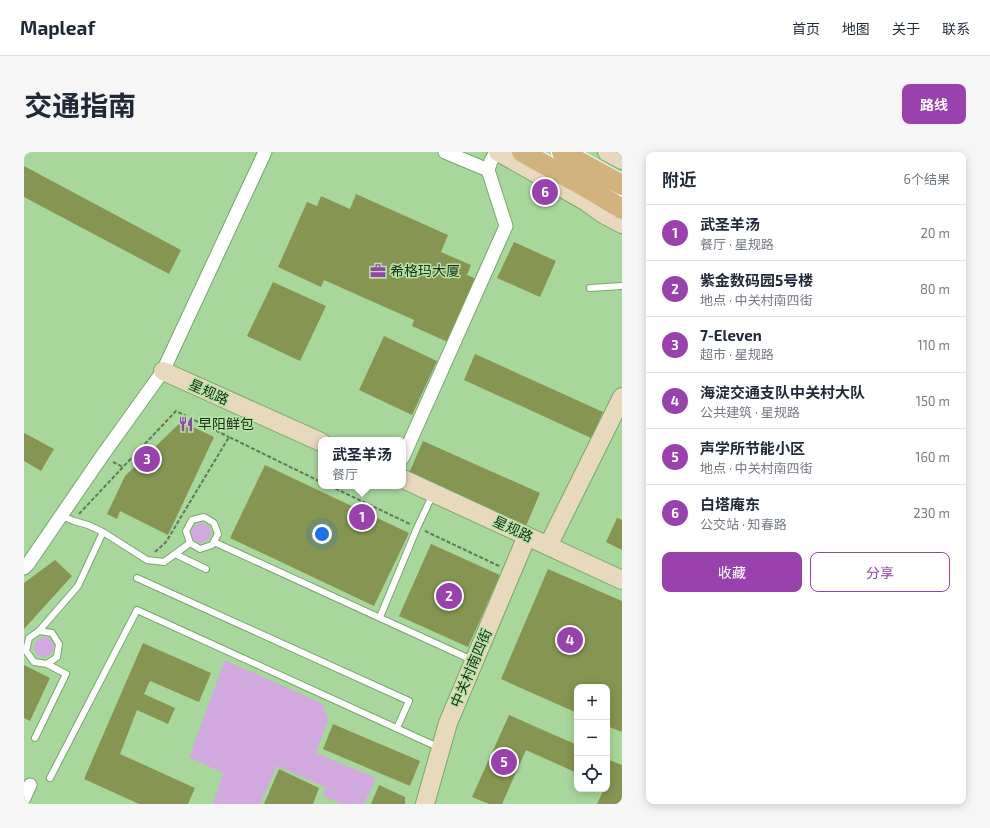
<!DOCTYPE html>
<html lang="zh">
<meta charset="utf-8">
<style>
body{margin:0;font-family:"Exo 2","Noto Sans SC",sans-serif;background:#f6f6f7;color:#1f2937}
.controls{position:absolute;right:12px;bottom:12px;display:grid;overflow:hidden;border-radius:8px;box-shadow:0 2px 10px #0003}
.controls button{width:36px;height:36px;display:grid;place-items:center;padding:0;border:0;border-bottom:1px solid #e0e1e3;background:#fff;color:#1f2937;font:20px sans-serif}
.you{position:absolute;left:298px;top:382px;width:14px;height:14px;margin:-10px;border:3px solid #fff;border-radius:50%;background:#1a73e8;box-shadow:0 0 0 6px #1a73e833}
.badge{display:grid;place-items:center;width:26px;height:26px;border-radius:50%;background:#9942ae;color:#fff;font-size:13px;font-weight:700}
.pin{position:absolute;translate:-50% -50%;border:2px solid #fff;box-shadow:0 1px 4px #0006}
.popup{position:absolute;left:294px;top:285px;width:88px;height:52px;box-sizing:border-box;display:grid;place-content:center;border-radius:8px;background:#fff;filter:drop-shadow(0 1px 3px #0005);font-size:13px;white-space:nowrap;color:#747a83}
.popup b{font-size:15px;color:#1f2937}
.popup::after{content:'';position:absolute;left:50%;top:100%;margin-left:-8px;border:8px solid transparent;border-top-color:#fff}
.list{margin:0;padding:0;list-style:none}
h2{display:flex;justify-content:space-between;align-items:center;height:52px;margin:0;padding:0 16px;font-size:17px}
h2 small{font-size:13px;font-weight:400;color:#747a83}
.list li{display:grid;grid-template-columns:26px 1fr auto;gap:12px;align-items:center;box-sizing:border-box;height:56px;padding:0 16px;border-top:1px solid #e0e1e3}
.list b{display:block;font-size:15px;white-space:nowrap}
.list p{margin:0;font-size:13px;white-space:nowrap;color:#747a83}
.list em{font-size:13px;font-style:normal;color:#747a83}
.actions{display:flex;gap:8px;padding:12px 16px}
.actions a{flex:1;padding:9px 0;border:1px solid #9942ae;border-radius:8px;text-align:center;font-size:14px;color:#9942ae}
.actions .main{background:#9942ae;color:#fff}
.icon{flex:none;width:22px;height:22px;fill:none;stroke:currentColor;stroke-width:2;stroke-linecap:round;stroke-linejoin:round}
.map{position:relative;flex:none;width:598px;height:652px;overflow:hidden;border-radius:8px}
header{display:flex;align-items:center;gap:24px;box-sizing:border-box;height:56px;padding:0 20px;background:#fff;border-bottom:1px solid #e0e1e3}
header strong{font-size:19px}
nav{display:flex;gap:22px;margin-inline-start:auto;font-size:14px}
.intro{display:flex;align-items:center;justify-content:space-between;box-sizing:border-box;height:96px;padding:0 24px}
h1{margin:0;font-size:28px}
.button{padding:10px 18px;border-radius:8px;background:#9942ae;color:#fff;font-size:14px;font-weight:700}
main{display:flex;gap:24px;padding:0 24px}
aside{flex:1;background:#fff;border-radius:8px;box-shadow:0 2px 10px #0003}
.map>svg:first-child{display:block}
.green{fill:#d2a9de}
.building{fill:#869551}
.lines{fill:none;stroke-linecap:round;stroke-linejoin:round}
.lane-casing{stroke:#79a66d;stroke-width:8}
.street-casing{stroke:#79a66d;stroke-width:15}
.secondary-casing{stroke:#79a66d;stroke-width:20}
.primary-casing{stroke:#fff;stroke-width:22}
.path{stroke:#5d7c54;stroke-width:2;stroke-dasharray:4 2;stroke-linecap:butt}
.lane{stroke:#fff;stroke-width:6}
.street{stroke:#fff;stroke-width:13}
.secondary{stroke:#e8d9be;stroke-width:18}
.primary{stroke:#d0b37d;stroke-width:20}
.labels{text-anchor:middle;stroke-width:3;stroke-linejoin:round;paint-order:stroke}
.poi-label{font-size:14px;fill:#1a2c15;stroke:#b5e4a8;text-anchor:start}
.street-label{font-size:14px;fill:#1a2c15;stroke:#b5e4a8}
</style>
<header>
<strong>Mapleaf</strong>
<nav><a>首页</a><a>地图</a><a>关于</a><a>联系</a></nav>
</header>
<div class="intro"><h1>交通指南</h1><a class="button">路线</a></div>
<main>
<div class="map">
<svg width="598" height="652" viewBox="0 0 598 652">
<rect width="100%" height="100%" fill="#a8d79c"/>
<path class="green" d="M167 381a10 10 0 1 1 20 0a10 10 0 1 1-20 0Z
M10 495a10 10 0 1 1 20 0a10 10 0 1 1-20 0Z
M201,508l98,44 5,16 -12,33 60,25 -12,26h-23l-18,-8 2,-9 -48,-21 -17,38h-47l10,-31 -34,-16z"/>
<path class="building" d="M0,14l157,84 -12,24 -145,-77z
M332,42l92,41 -7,17 30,13 -4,10 9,4 -28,63 -36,-16 2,-6 -90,-40 -3,7 -43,-20 29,-65 10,4 4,-10 29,13z
M490,90l42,19 -16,36 -43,-19z
M249,130l53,24 -26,55 -53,-25z
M360,184l53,25 -25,54 -53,-25z
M451,202l128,58 -12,26 -127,-58z
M160,267l6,4 -2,5 4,2 1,-3 21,10 -46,98 -48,-24 -3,8 -10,-5 18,-38z
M0,281l30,16 -13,22 -17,-10z
M399,289l117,52 -14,33 -117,-53z
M241,313l144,68 -35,73 -144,-68z
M593,366l5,2v30l-16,-8z
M407,392l69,31 -32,72 -69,-31z
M31,408l17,16 -48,53v-46z
M524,417l74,32v131l-15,-6v-39h-30v26l-76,-34z
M119,491l68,30 -12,29 -49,-21 -6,13 31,14 -7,16 -31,-14 -17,44 75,34 -7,16h-49l-55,-25z
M0,513l26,13 -20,43 -6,-3z
M485,563l68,30v28l-51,-23 -24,54h-13l-17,-7z
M309,572l87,37 -10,25 -87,-37z
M583,607l15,6v39h-25l7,-15h3z
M255,617l40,19 -6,16h-49z
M355,633l26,12v7h-34z"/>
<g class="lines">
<defs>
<path id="lane" d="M566,136l32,-2
M38,364l12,5 14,4 15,7 44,28 17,2 26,-19
M180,365l10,6 4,11 -6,11 -12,4 -10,-6 -4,-12 6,-11z
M190,390l258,118
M151,402l31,15
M113,426l272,123 -12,27
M356,465l37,-89 16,-34
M15,479l39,-45 25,-54
M15,479l13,2 7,11 -2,13 -10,7 -13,-2 -8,-11 3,-13z
M11,586l31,-64 -19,-10
M26,626l87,-168 303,138"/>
<path id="street" d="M421,0l43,18 3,-9 5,-9
M379,305l103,-231 -18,-56
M0,416l4,-4 74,-108 61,-85 102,-219
M0,646l6,-13"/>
<path id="secondary" d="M474,0l87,49 18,13 19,10
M583,0l15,8
M139,219l158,71
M379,327l219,101
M524,394l74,-149
M401,652l23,-81 79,-187"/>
<path id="primary" d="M498,0l67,37 33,20
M538,0l60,33"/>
</defs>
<use href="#lane" class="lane-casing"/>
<use href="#street" class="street-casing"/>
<use href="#secondary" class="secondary-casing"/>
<use href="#primary" class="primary-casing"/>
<path class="path" d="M89,310l10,5
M306,334l80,38
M55,362l44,-47 53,-56 53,26
M401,379l74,35
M131,400l11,-10 63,-105 92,45"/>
<use href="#lane" class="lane"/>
<use href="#street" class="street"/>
<use href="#secondary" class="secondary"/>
<use href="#primary" class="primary"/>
</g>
<defs>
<symbol id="office-bare" viewBox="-9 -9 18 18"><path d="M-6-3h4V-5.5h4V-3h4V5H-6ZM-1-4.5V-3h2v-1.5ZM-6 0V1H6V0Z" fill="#9942ae" stroke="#b5e4a8" stroke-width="2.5" paint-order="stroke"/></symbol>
<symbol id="restaurant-bare" viewBox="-9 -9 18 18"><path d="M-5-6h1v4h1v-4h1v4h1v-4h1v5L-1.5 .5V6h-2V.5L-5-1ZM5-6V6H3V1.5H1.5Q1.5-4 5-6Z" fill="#9942ae" stroke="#b5e4a8" stroke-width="2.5" paint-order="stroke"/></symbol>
</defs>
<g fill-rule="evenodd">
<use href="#office-bare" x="343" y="108" width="22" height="22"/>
<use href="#restaurant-bare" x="151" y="261" width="22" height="22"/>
</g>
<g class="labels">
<g class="poi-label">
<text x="366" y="124">希格玛大厦</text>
<text x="174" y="277">早阳鲜包</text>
</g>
<g class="street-label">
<text transform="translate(185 240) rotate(24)" y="5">星规路</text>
<text transform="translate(489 377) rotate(25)" y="5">星规路</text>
<text transform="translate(447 516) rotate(-67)" y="5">中关村南四街</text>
</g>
</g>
</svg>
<div class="controls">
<button>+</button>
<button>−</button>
<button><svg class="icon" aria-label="locate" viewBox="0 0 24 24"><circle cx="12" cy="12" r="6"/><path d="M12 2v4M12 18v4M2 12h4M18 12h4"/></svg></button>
</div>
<div class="you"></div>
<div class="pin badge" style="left:338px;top:365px">1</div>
<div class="popup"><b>武圣羊汤</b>餐厅</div>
<div class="pin badge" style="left:425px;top:444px">2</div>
<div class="pin badge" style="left:123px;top:307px">3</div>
<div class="pin badge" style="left:546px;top:488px">4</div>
<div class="pin badge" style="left:480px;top:610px">5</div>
<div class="pin badge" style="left:521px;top:40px">6</div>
</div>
<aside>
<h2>附近<small>6个结果</small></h2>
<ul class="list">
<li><span class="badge">1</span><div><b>武圣羊汤</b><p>餐厅 · 星规路</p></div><em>20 m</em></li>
<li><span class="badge">2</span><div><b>紫金数码园5号楼</b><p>地点 · 中关村南四街</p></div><em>80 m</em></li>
<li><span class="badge">3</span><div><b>7-Eleven</b><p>超市 · 星规路</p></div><em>110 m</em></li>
<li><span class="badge">4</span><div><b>海淀交通支队中关村大队</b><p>公共建筑 · 星规路</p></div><em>150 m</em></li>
<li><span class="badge">5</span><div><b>声学所节能小区</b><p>地点 · 中关村南四街</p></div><em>160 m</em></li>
<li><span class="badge">6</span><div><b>白塔庵东</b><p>公交站 · 知春路</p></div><em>230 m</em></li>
</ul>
<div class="actions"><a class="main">收藏</a><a>分享</a></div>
</aside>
</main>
